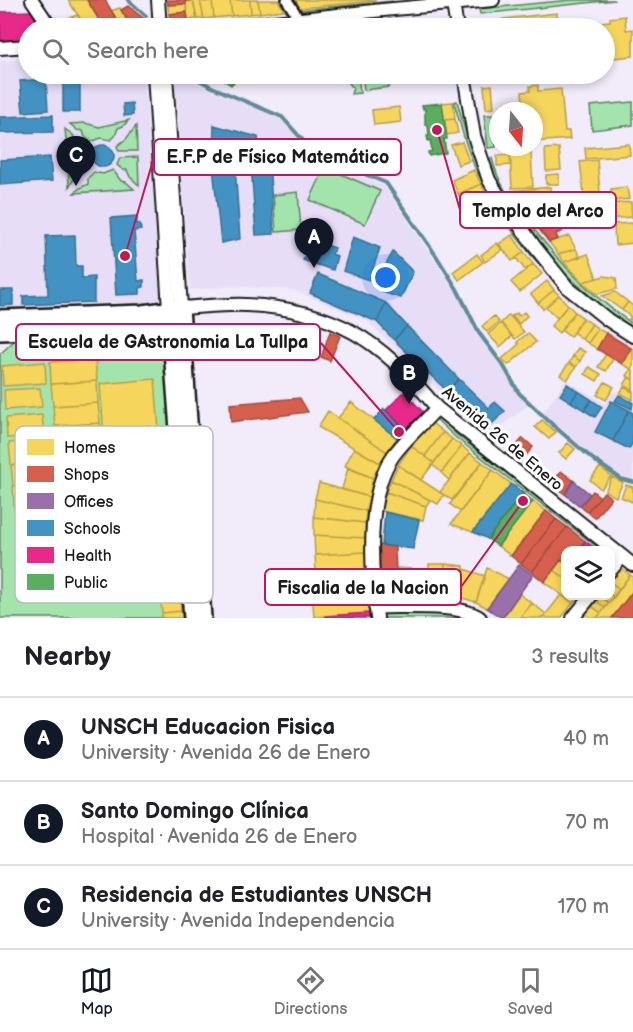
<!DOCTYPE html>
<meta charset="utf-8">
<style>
body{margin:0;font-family:"Balsamiq Sans",sans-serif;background:#f2f2f2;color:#202124}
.controls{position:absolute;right:18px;bottom:18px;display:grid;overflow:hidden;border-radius:12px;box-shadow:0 3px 9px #0003}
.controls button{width:54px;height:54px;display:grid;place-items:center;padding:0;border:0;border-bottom:2px solid #e0e0e0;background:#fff;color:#202124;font:30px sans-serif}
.compass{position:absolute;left:489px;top:102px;width:54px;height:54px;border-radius:50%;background:#fff;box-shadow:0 3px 9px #0003;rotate:163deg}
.you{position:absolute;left:386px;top:278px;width:21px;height:21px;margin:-15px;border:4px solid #fff;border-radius:50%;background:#1a73e8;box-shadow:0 0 0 9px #1a73e833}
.badge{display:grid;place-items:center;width:39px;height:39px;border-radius:50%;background:#111827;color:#fff;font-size:20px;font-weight:700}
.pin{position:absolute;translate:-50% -50px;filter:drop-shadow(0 2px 3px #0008)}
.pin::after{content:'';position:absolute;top:32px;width:21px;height:18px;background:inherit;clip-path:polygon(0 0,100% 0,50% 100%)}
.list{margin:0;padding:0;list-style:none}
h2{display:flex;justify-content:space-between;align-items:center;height:78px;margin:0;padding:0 24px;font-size:26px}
h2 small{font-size:20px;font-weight:400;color:#757577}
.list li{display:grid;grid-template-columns:39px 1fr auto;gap:18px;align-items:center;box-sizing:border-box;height:84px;padding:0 24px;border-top:2px solid #e0e0e0}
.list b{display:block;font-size:22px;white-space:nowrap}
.list p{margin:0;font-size:20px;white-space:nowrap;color:#757577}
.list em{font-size:20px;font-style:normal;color:#757577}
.icon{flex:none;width:33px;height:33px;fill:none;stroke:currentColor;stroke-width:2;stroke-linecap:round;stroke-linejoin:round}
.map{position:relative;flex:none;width:633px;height:618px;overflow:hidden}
.search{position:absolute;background:#fff;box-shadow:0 3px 9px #0003;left:18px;right:18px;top:18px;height:66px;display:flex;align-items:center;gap:15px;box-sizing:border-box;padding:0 21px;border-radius:33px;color:#757577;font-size:22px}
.sheet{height:330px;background:#fff}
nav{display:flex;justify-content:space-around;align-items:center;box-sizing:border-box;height:84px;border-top:2px solid #e0e0e0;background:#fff;font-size:16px;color:#757577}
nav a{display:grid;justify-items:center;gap:3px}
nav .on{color:#111827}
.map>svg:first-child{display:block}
.built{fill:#e7ddf6}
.green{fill:#a3e4ad;stroke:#608064;stroke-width:1.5}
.homes{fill:#f6d55c;stroke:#b59e49;stroke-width:1.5}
.shops{fill:#d6604d;stroke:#9e4c3e;stroke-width:1.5}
.offices{fill:#9970ab;stroke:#745780;stroke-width:1.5}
.schools{fill:#4393c3;stroke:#376f91;stroke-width:1.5}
.health{fill:#e7298a;stroke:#aa2569;stroke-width:1.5}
.public{fill:#5aae61;stroke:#47824c;stroke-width:1.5}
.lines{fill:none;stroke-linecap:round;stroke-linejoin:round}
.stream{stroke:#5e8c98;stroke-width:4}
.pedestrian-casing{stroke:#1c1c1c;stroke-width:14}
.minor-casing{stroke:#1c1c1c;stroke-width:16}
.tertiary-casing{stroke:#1c1c1c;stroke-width:20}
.pedestrian{stroke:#fff;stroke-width:9}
.minor{stroke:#fff;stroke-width:12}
.tertiary{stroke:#fff;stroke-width:15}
.labels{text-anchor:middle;stroke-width:6;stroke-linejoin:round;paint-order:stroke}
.street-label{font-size:16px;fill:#1c1c1c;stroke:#fff}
.key{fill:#fff;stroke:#bbb;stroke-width:1.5}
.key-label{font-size:16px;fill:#1c1c1c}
.leader{fill:none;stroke:#c2185b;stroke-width:2}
.callout-dot{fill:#c2185b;stroke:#fff;stroke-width:2}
.callout{fill:#fff;stroke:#c2185b;stroke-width:2}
.callout-label{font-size:18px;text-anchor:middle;font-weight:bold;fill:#1c1c1c}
</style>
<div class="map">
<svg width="633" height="618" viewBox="0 0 633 618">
<rect width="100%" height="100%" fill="#f1ebfa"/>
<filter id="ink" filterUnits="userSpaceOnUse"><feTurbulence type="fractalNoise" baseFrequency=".0167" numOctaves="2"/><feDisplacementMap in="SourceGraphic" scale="12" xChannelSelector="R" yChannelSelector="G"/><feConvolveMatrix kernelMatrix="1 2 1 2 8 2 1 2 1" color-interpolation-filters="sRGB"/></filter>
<g filter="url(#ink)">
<path class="built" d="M28,60v14h116l17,224 -9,10 -152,4v-251z
M174,74h8l29,16 41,15 28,14 33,34 15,10 56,23 87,128 39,68 19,22 -41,33 -122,-117 -72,-30 -61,-4 -43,4z
M566,380l39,24 8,-13 20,10v78l-9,-2 -20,-12 -61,-52z"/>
<path class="green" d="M571,0h44l-135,14 -1,-5z
M392,1v3l-92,8v-2z
M352,74h6l2,19 -9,1 2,-6 -4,-5z
M362,74h38v4l-12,2 1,7 -25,3z
M414,74h38l1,6 -22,2 -1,-7 -16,2z
M457,101c7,25 13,51 25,74 29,55 78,98 120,144l-1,4c-50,-39 -94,-91 -122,-147 -12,-24 -18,-49 -25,-74z
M633,102v23l-41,5 -2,-24z
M484,115h9l3,32 -8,1z
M129,120l-6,6 -5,2 -3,8 -4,4 -10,-2 -10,4 -6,-5 -2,-6 -6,-1 -7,-6 15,-1 14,4z
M136,126l1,25h-18l-2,-5 9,-7z
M65,129l8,6 2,4 12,8 -2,6 -11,1 -7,-5z
M138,157l1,28 -9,-8 -3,-7h-4l-6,-5 3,-7z
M492,158c6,26 19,42 36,63 30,41 63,75 105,103v4l-28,-19 -45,-40 -67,-91 -5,-19z
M85,160l3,6 -6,7 -5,1 -8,13 -1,-22 6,-4z
M325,167l55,24 -15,33 -55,-24z
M113,170l8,11 5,1 8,7 -60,4 6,-5 8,-4v-6l6,-6 9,2z
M298,192l3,38 -25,2 -3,-37z
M139,335l12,14 13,8 21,261h-185v-264l14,-13z
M438,416l19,19 150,115h-6l-146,-113 -19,-18z
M459,613l8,5h-84v-4z"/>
<path class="homes" d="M68,0h19l17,28h-18z
M200,0l4,19h-7l-4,-19z
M200,0l4,2 8,-1 2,17 -10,1z
M230,0h20l1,14 -19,2z
M230,0l2,16 -18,2 -2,-17z
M250,0h8l2,13 -9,1z
M258,0h20l6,10 -24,3z
M295,0h80v1l-75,7z
M185,1h8l4,18 -9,1z
M186,4l1,8 -18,2 -1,-9z
M120,8l1,2 11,18h-10l-11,-17z
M557,13v8h-3v7h-50l-1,-9z
M78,15l8,13h-25l-4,-6z
M625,16l1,14 7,-1v27l-19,2 -2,-15 -8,1v-16h-31l-1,-7 17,-2 1,4 20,-2v-3z
M483,74h8v5l-7,1z
M492,85l2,23 -8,1 -2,-23z
M538,85v6l23,-2 4,42h4l1,8 -36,3v-31h-17l-1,-10h7l-1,-9 8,-1v-5z
M453,102l2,17 -11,1 -2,-17z
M399,107l2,15 -27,3 -2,-15z
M455,119l3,14 -11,2 -3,-15z
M462,142l7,19 -11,4 -7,-20z
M629,144l1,11 -44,4 -1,-11z
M559,148l2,22 -15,1 -1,-22z
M531,153l2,34 -21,1 -2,-33z
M510,155l1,10 -14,1v-10z
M597,160l3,32 -16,2 -4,-32z
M474,170l7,14 -23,10 -6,-14z
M559,174v10h-13v-9z
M481,184l5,9 -22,12 -6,-11z
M550,187l1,14 -27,10 -15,-20z
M627,187l2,12 -17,2 -1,-12z
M631,202l1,15 -22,2 -2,-15z
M633,223v20l-18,2 -1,-21z
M512,235l12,17 -12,9 -13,-17z
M569,236l7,13 -18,5 -9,-12z
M497,243l5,7 -17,12 -4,-7z
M576,249l4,8 -16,5 -6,-8z
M524,252l9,12 -8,6 -9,-12z
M477,254l6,8 -24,18 -6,-8z
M588,254l9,24 -14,4 -19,-20z
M533,264l9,10 -22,18 -9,-10z
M604,276l12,2 1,11 -20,5 -14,-12z
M547,281l7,9 -16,13 -7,-9z
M554,290l5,5 -16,14 -5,-6z
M615,292l13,10 -6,8 -20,-14z
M559,295l9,10 -11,13 -11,-11z
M628,302l5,4v15l-4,-2 2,-2 -9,-7z
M568,305l7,7 -16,21 -8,-7z
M524,312l3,4 -8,8 -7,-8 5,-3 2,3z
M575,312l8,6 -13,19 -9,-7z
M509,315l15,17 -9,7 -14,-16z
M494,316l5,6 -12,10 -5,-6z
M583,318l9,6 -10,15 -9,-7z
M501,323l11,13 -12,11 -12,-13z
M592,324l6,5 -10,14 -6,-4z
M598,329l8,4 -9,16 -9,-6z
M528,333l8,9 -28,23 -6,-6 17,-15 -2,-2z
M578,348l7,4 -5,9 -7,-5z
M631,348l2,1v17l-2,3 -9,-5z
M606,354l7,5 -7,12 -8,-4z
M573,356l7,5 -4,6 -7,-4z
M95,359l2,22 -46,3 -1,-22z
M45,362l1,21 -43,3 -1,-20z
M569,363l7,4 -9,13 -7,-5z
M589,367l12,7 -4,7 -12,-7z
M631,369l2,1v10l-6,-4z
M629,377l4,3v10l-9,-5z
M155,379l5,65 -2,9 -4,8 -15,10 -9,1 -9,-3 -14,-12 -2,-9 -5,-64z
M97,381l1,22 -45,3 -2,-22z
M605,382l9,5 -8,13 -9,-5z
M624,387l9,5v8l-13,-7z
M40,388l2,19 -37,3 -1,-20z
M351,402l46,36 -10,14 -49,-34z
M98,403l2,20 -45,3 -2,-20z
M328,411l59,41 -7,11 -62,-36z
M42,415l2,20 -37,3 -1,-20z
M542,420l14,12 -7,7 -14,-12z
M100,423l1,21 -45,3 -1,-21z
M432,423l11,9 -18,24 -14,-10z
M443,432l9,7 -18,24 -9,-7z
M55,439l2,23 -46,3 -2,-22z
M452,439l10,7 -20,26 -10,-7z
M568,443l7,6 -9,10 -7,-6z
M411,446l23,17 -13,17 -23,-15z
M462,446l8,7 -21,27 -8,-7z
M354,448l26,15 -7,15 -28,-12z
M470,453l12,9 -30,38 -12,-8z
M57,462l2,21 -46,3 -2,-21z
M482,462l11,8 -33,42 -10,-8z
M398,465l46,30 -6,9 -47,-24z
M600,467l11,9 -10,13 -11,-9z
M348,468l25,10 -4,19 -27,-8z
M493,470l18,14 -38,48 -22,-8z
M612,477l11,5 -7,15 -11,-6z
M391,480l39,20 -4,6 -40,-14z
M59,483l1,22 -46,3 -1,-22z
M319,483l50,14 -3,14 -51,-12z
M626,485l7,2v15l-12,-5z
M386,492l40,14 -3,14 -42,-9z
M315,499l51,12 -1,12 -51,-6z
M533,501l13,10 -35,45 -13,-10z
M314,517l51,6v15l-51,-3z
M314,535l51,3v14l-50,3z
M365,552l1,17 -50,3 -1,-17z
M561,560l5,4v15l-12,-9z
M429,564h16v34l-16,1z
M445,564l19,2 -2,32h-17z
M617,565l13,10 -10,14 -10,-7v-8z
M396,568l17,1v31h-16z
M487,568l22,11 -22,29 -11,-6z
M366,569l3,16 -56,4 -1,-17z
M413,569h16v30l-16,1z
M464,569l21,7 -9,26 -14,-4z
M554,570l12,9v17h13l-6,7 -29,-21z
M630,575l3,2v14l-21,27h-15z
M179,576l2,35 -19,2 -3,-36z
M610,582l10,7 -6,8 -4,-3z
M369,585l1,28 -56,4 -2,-28z
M519,594l13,9 -12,15h-17z
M610,594l4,3 -5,6 -9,-7z
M561,595l12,8 -12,15h-18z
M593,596h7l9,7 -4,5 -13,-11z
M592,597l13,11 -4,5 -13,-10z
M532,603l14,11 -2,4h-24z
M588,603l13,10 -4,5h-6l-10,-7z
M181,611l1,7h-20v-5z"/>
<path class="shops" d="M87,0h18l17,28h-18z
M167,0h22v1h-4l1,3 -18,1z
M128,6l19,15v7h-15l-11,-18z
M187,12l1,8 -18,2 -1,-8z
M554,222l1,4 5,-2 3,7 -7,3 2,5 -9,3 -11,-14z
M330,332l10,4 -10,25 -9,-4z
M606,333l25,15 -9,16 -25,-15z
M300,398l8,14 -77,10 -1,-18z
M523,438l10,9 -12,14 -10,-9z
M561,471l13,10 -9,13 -14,-10z
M593,491l7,6 -13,15 -7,-6z
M604,492l7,6 -16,20 -8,-6z
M546,511l10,8 -35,45 -10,-8z
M556,519l11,8 -35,45 -11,-8z
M567,527l18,14 -7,9h-12v14l-5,-4 -17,22 -12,-10z
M379,545l16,2 2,53 -15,1z
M633,591v27h-21z"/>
<path class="offices" d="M574,481l16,13 -10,12 -15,-12z
M519,565l14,10 -31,43 -15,-10z"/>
<path class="schools" d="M46,79l2,31 -25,2 -3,-31z
M63,80h17v32h-17z
M132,103l1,12 -9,1 -1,-12z
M53,115v17l-53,1v-16z
M214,125l44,12 4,25 -38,6 -11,-1z
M92 156a11 11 0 1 1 22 0a11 11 0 1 1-22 0Z
M50,157l2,24 -52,4v-25z
M262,162h7l5,72 -18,1 -5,-71z
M235,166l5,73 -19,4 -8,-76z
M137,216v8h3l1,6 -7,1 4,50 6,-1v7l-4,1v6l-24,1 -5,-77z
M75,235l1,31h6v12l12,-1v25l-71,3v-9l25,-1 -2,-59z
M353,237l27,11 -11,32 -26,-9z
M312,240l23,8 -3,6 5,2 -4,14 -30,-10 6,-15h3z
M393,252l20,20 -12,26 -19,-6 12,-23 -9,-3z
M318,274l68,29 -9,19 -67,-29z
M0,290h13v15l-13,1z
M386,303l21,23 -13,14 -17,-18z
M407,326l52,53 -12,12 -53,-51z
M459,379l30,29 6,-6 10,9 -19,19 -39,-39z
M567,384l11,7 -7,11 -11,-7z
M578,391l14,9 -8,10 -13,-8z
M619,395l14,8 -1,6 -17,-8z
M592,400l10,7 -7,10 -11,-7z
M611,401l18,9 -16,31 -18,-9z
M384,409l22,21 -9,8 -23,-18z
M629,410l4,3v29l-4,7 -16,-8z
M511,484l12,9 -35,46 -15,-7z
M385,512l34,8 -6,29 -31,-4z"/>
<path class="health" d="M31,11l4,4v13h-7v12l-27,1 -1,-29z
M404,392l20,21 -18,17 -20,-20z
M585,541l13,9h-20z
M370,613l1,5h-46v-2z"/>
<path class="public" d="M215,74h27l-11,11z
M442,103l5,36h-3l2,14 -17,3 -1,-4 4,-1 -2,-11 -2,1 -1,-5h2l-1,-11h-3v-16h-2l-1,-4z
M523,493l10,8 -35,45 -10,-7z"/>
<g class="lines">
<path class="stream" d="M128,0l18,16
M188,74l24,13 70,30 27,30 16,11 61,25 51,74 20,32 22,44 24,32 16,28 36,34 39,33 27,19 12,3"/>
<defs>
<path id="pedestrian" d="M287,0l12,19"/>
<path id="minor" d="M32,0l19,28
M158,0l2,28
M453,4l4,24
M220,28l163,-18 110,-10
M0,48l28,-2
M154,74l15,235
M166,74l15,234c21,-1 43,-4 65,-3 89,4 136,36 191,103l196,157
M464,74l10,62 15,44 11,18 35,49 33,41 40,32 25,16
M610,571l12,-14
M375,607c27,1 85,-4 105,11
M377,618c-6,-47 -12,-122 16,-162 12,-17 30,-32 44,-48
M573,618l18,-22"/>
<path id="tertiary" d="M169,309l23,309
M0,318l142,-5 39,-5 22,310
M0,332l180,-7"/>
</defs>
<use href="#pedestrian" class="pedestrian-casing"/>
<use href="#minor" class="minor-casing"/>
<use href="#tertiary" class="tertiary-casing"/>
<use href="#pedestrian" class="pedestrian"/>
<use href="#minor" class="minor"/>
<use href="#tertiary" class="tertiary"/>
</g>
</g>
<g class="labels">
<g class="street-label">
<text transform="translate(503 438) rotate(40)" y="6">Avenida 26 de Enero</text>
</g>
</g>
<rect x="15" y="426" width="198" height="177" rx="9" class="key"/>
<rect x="27" y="439" width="27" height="16" fill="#f6d55c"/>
<rect x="27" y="466" width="27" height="16" fill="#d6604d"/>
<rect x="27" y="493" width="27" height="16" fill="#9970ab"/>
<rect x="27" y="520" width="27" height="16" fill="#4393c3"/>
<rect x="27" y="547" width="27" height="16" fill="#e7298a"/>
<rect x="27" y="574" width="27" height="16" fill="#5aae61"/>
<g class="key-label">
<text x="64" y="453">Homes</text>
<text x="64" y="480">Shops</text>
<text x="64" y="507">Offices</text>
<text x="64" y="534">Schools</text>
<text x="64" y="561">Health</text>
<text x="64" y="588">Public</text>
</g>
<path class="leader" d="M125 256L154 157M437 130L460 210M399 432L320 342M523 501L461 587"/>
<g class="callout-dot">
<circle cx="125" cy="256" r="6"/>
<circle cx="437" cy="130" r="6"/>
<circle cx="399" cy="432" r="6"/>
<circle cx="523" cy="501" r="6"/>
</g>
<g class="callout">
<rect x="154" y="139" width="247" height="36" rx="6"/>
<rect x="460" y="192" width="156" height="36" rx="6"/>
<rect x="16" y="324" width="304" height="36" rx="6"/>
<rect x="265" y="569" width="196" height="36" rx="6"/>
</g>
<g class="callout-label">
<text x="278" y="163">E.F.P de Físico Matemático</text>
<text x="538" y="217">Templo del Arco</text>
<text x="168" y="348">Escuela de GAstronomia La Tullpa</text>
<text x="363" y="594">Fiscalia de la Nacion</text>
</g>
</svg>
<div class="controls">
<button><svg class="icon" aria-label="layers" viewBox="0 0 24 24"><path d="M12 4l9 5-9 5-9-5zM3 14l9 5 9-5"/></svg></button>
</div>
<svg class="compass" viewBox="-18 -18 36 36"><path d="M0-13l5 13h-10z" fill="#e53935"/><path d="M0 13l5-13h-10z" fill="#757577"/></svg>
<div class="you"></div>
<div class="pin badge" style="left:314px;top:268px">A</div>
<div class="pin badge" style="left:409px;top:404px">B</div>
<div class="pin badge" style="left:76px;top:186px">C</div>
<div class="search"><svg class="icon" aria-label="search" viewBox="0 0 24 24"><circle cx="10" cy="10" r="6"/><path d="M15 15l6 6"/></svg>Search here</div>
</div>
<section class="sheet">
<h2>Nearby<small>3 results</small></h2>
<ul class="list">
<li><span class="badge">A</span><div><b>UNSCH Educacion Fisica</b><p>University · Avenida 26 de Enero</p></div><em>40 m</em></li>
<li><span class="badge">B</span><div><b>Santo Domingo Clínica</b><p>Hospital · Avenida 26 de Enero</p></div><em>70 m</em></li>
<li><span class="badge">C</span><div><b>Residencia de Estudiantes UNSCH</b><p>University · Avenida Independencia</p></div><em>170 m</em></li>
</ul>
</section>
<nav>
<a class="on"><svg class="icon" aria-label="map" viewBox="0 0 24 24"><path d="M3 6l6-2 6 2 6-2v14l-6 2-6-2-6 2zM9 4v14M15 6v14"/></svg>Map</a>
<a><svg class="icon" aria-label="directions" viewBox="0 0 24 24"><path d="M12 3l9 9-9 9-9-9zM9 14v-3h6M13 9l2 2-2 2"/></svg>Directions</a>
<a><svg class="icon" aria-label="saved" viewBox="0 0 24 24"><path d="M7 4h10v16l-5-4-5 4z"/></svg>Saved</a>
</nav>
